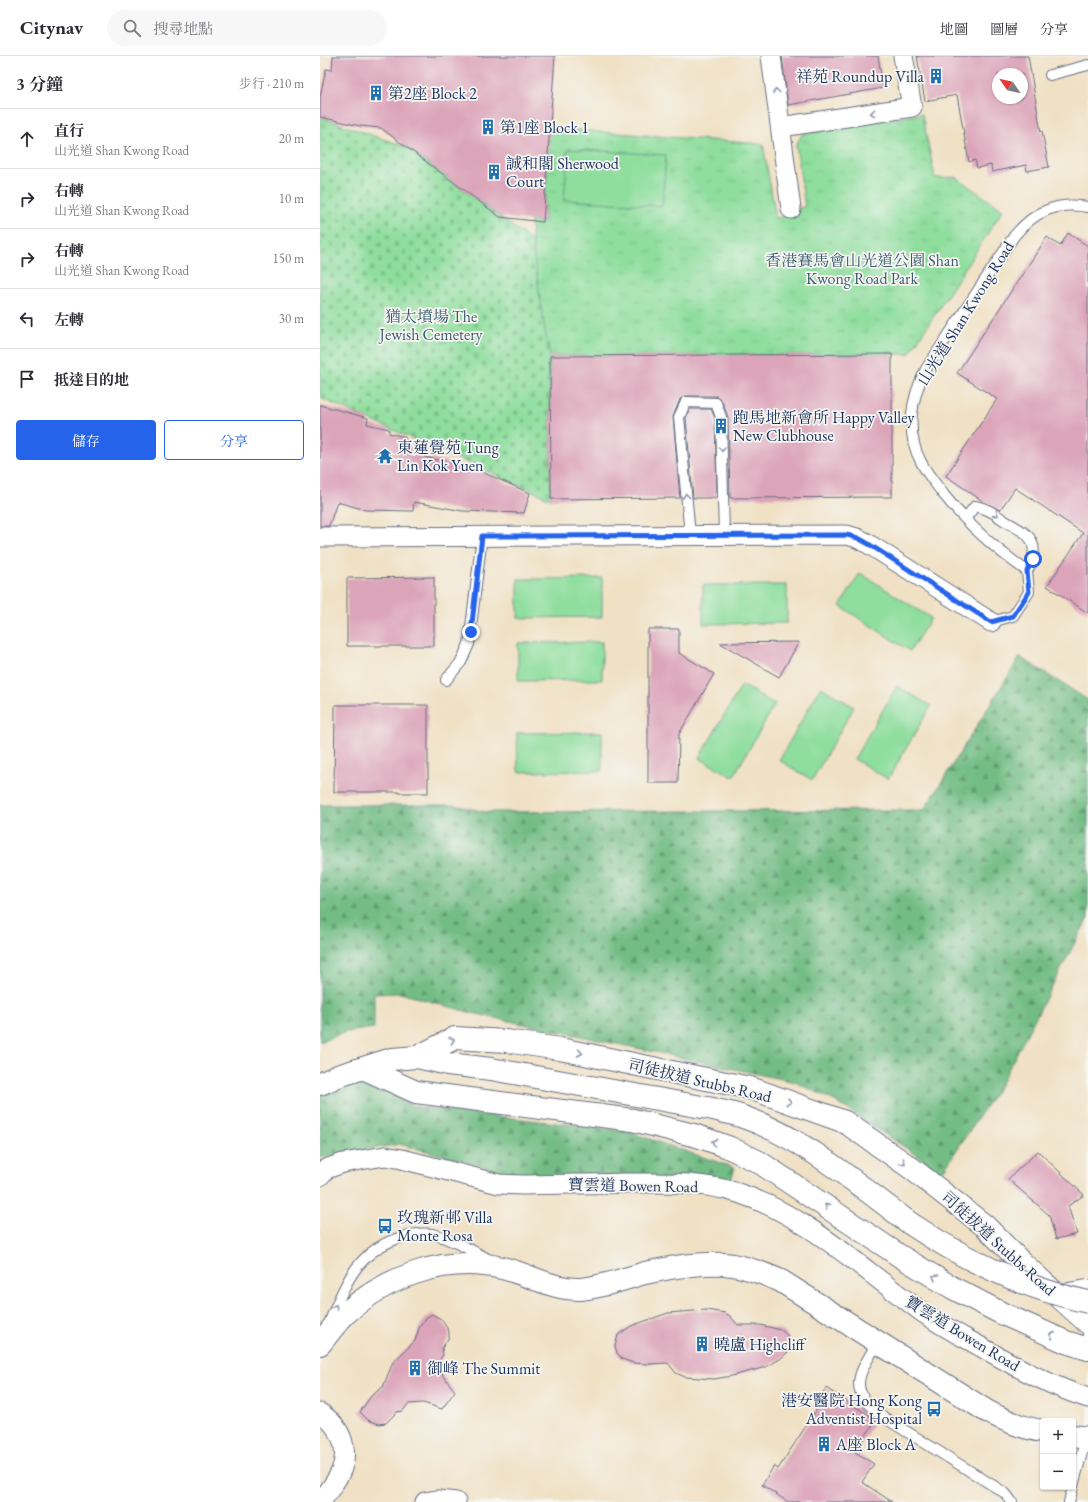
<!DOCTYPE html>
<html lang="zh-TW">
<meta charset="utf-8">
<style>
body{margin:0;font-family:"EB Garamond","Noto Serif TC",serif;background:#f7f7f7;color:#2b2b33}
.controls{position:absolute;right:12px;bottom:12px;display:grid;overflow:hidden;border-radius:4px;box-shadow:0 1px 3px #0004}
.controls button{width:36px;height:36px;display:grid;place-items:center;padding:0;border:0;border-bottom:1px solid #e1e1e2;background:#fff;color:#2b2b33;font:20px sans-serif}
.compass{position:absolute;left:672px;top:12px;width:36px;height:36px;border-radius:50%;background:#fff;box-shadow:0 1px 3px #0004;rotate:304deg}
.stop{position:absolute;width:12px;height:12px;margin:-9px;border:3px solid #2563eb;border-radius:50%;background:#fff}
.stop.end{background:#2563eb;border-color:#fff;box-shadow:0 1px 4px #0008}
.list{margin:0;padding:0;list-style:none}
h2{display:flex;justify-content:space-between;align-items:center;height:52px;margin:0;padding:0 16px;font-size:17px}
h2 small{font-size:13px;font-weight:400;color:#7c7c81}
.list li{display:grid;grid-template-columns:26px 1fr auto;gap:12px;align-items:center;box-sizing:border-box;height:60px;padding:0 16px;border-top:1px solid #e1e1e2}
.list b{display:block;font-size:15px;white-space:nowrap}
.list p{margin:0;font-size:13px;white-space:nowrap;color:#7c7c81}
.list em{font-size:13px;font-style:normal;color:#7c7c81}
.actions{display:flex;gap:8px;padding:12px 16px}
.actions a{flex:1;padding:9px 0;border:1px solid #2563eb;border-radius:4px;text-align:center;font-size:14px;color:#2563eb}
.actions .main{background:#2563eb;color:#fff}
.icon{flex:none;width:22px;height:22px;fill:none;stroke:currentColor;stroke-width:2;stroke-linecap:round;stroke-linejoin:round}
.map{position:relative;flex:none;width:768px;height:1446px;overflow:hidden}
header{display:flex;align-items:center;gap:24px;box-sizing:border-box;height:56px;padding:0 20px;background:#fff;border-bottom:1px solid #e1e1e2}
header strong{font-size:19px}
nav{display:flex;gap:22px;margin-inline-start:auto;font-size:14px}
.search{width:280px;height:36px;background:#f7f7f7;display:flex;align-items:center;gap:10px;box-sizing:border-box;padding:0 14px;border-radius:22px;color:#7c7c81;font-size:15px}
main{display:flex}
aside{flex:1;background:#fff}
.map>svg:first-child{display:block}
.grass{fill:url(#grass-tufts);stroke:#55867e}
.forest{fill:url(#forest-firs);stroke:#477672}
.cemetery{fill:url(#cemetery-stones);stroke:#55867e}
.pitch{fill:#8fde9e;stroke:#55867e}
.building{fill:#dca4b9;fill-rule:evenodd}
.lines{fill:none;stroke-linecap:round;stroke-linejoin:round}
.lane-casing{stroke:#666d82;stroke-width:12}
.street-casing{stroke:#666d82;stroke-width:21}
.secondary-casing{stroke:#666d82;stroke-width:24}
.lane{stroke:#fff;stroke-width:10}
.street{stroke:#fff;stroke-width:19}
.secondary{stroke:#fff;stroke-width:22}
.secondary-bridge-casing{stroke:#666d82;stroke-width:24;stroke-linecap:butt}
.secondary-bridge{stroke:#fff;stroke-width:22}
.oneway{stroke:#8d97ae}
.route{stroke:#2563eb;stroke-width:5}
.labels{text-anchor:middle;stroke-width:3.5;stroke-linejoin:round;paint-order:stroke}
.poi-label{font-size:16px;fill:#1b2f5e;stroke:#f6f6f2;text-anchor:start}
.park-label{font-size:16px;fill:#385b6e;stroke:#f6f6f2}
.street-label{font-size:16px;fill:#1b2f5e;stroke:#f6f6f2}
</style>
<header>
<strong>Citynav</strong>
<div class="search"><svg class="icon" aria-label="search" viewBox="0 0 24 24"><circle cx="10" cy="10" r="6"/><path d="M15 15l6 6"/></svg>搜尋地點</div>
<nav><a>地圖</a><a>圖層</a><a>分享</a></nav>
</header>
<main>
<aside>
<h2>3 分鐘<small>步行 · 210 m</small></h2>
<ul class="list">
<li><svg class="icon" aria-label="ahead" viewBox="0 0 24 24"><path d="M12 20V5M6 11l6-6 6 6"/></svg><div><b>直行</b><p>山光道 Shan Kwong Road</p></div><em>20 m</em></li>
<li><svg class="icon" aria-label="right" viewBox="0 0 24 24"><path d="M7 20v-9h11M14 6l5 5-5 5"/></svg><div><b>右轉</b><p>山光道 Shan Kwong Road</p></div><em>10 m</em></li>
<li><svg class="icon" aria-label="right" viewBox="0 0 24 24"><path d="M7 20v-9h11M14 6l5 5-5 5"/></svg><div><b>右轉</b><p>山光道 Shan Kwong Road</p></div><em>150 m</em></li>
<li><svg class="icon" aria-label="left" viewBox="0 0 24 24"><path d="M17 20v-9H6M10 6l-5 5 5 5"/></svg><div><b>左轉</b></div><em>30 m</em></li>
<li><svg class="icon" aria-label="arrive" viewBox="0 0 24 24"><path d="M6 21V4h12l-3 4 3 4H6"/></svg><div><b>抵達目的地</b></div></li>
</ul>
<div class="actions"><a class="main">儲存</a><a>分享</a></div>
</aside>
<div class="map">
<svg width="768" height="1446" viewBox="0 0 768 1446">
<defs>
<pattern id="grass-tufts" width="24" height="20" patternUnits="userSpaceOnUse"><rect width="24" height="20" fill="#8fde9e"/><path d="M3 7l-1-3M5 7V3M7 7l1-3M15 17l-1-3M17 17v-4M19 17l1-3" fill="none" stroke="#7bbf8a"/></pattern>
<pattern id="forest-firs" width="22" height="20" patternUnits="userSpaceOnUse"><rect width="22" height="20" fill="#73bd85"/><path d="M5 1l3.5 6h-7zM16 11l3.5 6h-7z" fill="#5e9a70"/></pattern>
<pattern id="cemetery-stones" width="16" height="16" patternUnits="userSpaceOnUse"><rect width="16" height="16" fill="#8fde9e"/><path d="M2 7V4a2 2 0 0 1 4 0v3zM10 15v-3a2 2 0 0 1 4 0v3z" fill="#7bbf8a"/></pattern>
</defs>
<rect width="100%" height="100%" fill="#f6f6f2"/>
<filter id="ink" filterUnits="userSpaceOnUse"><feTurbulence type="fractalNoise" baseFrequency=".025" numOctaves="2"/><feDisplacementMap in="SourceGraphic" scale="8" xChannelSelector="R" yChannelSelector="G"/><feConvolveMatrix kernelMatrix="1 2 1 2 8 2 1 2 1" color-interpolation-filters="sRGB"/></filter>
<filter id="wash" filterUnits="userSpaceOnUse"><feTurbulence type="fractalNoise" baseFrequency=".012" numOctaves="4" result="noise"/><feDisplacementMap in="SourceGraphic" scale="16" xChannelSelector="R" yChannelSelector="G"/><feGaussianBlur stdDeviation="0.9" result="paint"/><feColorMatrix in="noise" values="0 0 0 0 0 0 0 0 0 0 0 0 0 0 0 0 0 1.4 0 .05"/><feComposite in="paint" operator="in"/></filter>
<g filter="url(#wash)">
<rect width="100%" height="100%" fill="#f0e1c5"/>
<path class="grass" d="M602,58l13,64 20,-1 48,33 -94,144 -359,2c-9,-44 -17,-90 -19,-136l13,2 6,-94 213,16 13,75 29,-13 -9,-61 6,-11z"/>
<path class="forest" d="M700,601l68,43v218l-88,167 -58,87 -107,-71 -40,-19 -323,-69 -72,-20 -26,1v34l-28,4 -26,10v-237h134l32,7 438,-2z
M38,1023l59,28 209,24 109,37 -4,12 -215,-5 -116,-31 -80,14v-63z"/>
<path class="cemetery" d="M0,61l86,30 126,94 11,78 7,37 1,143 -231,-101z"/>
<path class="pitch" d="M248,93l98,6 -4,51 -98,-6z
M540,517l71,45 -21,33 -70,-45z
M282,522v39l-84,1v-39z
M383,529h84v38l-84,1z
M282,586v38l-84,1v-38z
M422,629l33,19 -42,73 -34,-19z
M577,630l34,20 -43,73 -34,-20z
M501,631l33,20 -42,73 -33,-20z
M282,676v39l-84,1 -1,-39z"/>
<g id="blocks">
<path class="building" d="M13,0h222l-12,166 -43,-5 -119,-89 -21,-2 -40,-9v-20l6,-28 6,1z
M462,0h96l5,32 -95,17z
M597,0h111l13,76 1,-1 7,36 -22,4 -1,-6 -34,7 -1,-7 -14,3 -2,-8 -6,2 -12,-67 -32,6zM678,18h24v24h-24z
M748,177l20,13v367l-41,-27 36,-53 -68,-45 -15,22 -16,-8 -38,-26 51,-77 -40,-26 90,-136 13,9z
M572,298v143l-162,1 -2,-81 -6,-16 -3,-3 -3,-2h-30l-6,3 -7,18 7,81 -129,1 -1,-143z
M0,349l48,13 -1,6 22,5v4l16,4v3l22,8 -2,9 50,12 55,24 -6,20 -61,-2 -49,-9 -1,9 -47,-1 -29,-8 -8,24h-9z
M370,353h21l4,9 2,80h-24l-7,-80z
M114,521v69h-87v-68z
M328,573h31v24l35,21 -35,60 -1,49h-30z
M479,586l-20,35 -59,-34z
M15,649h93v88h-29v-1h-65z
M718,1095l46,44 -16,11 9,28 -21,5 -7,-24 -41,-36z
M386,1254l19,3 5,3 8,9h22l21,5 5,4 3,5 1,6 -2,7 -8,7 -14,8 -34,9 -18,3 -29,-2 -9,-4 -8,-10 -19,1 -16,-1 -11,-4 -5,-6 -2,-7 3,-11 13,-9 37,-13z
M112,1258l9,5 8,12v6l-7,11 1,7 -4,6 4,15 12,15 -13,18 -19,-6 -15,1 -5,7 -6,1 -11,11 -7,1 -11,-4 -8,-8 11,-16 12,-9 10,-25 22,-21 4,-13 7,-10z
M506,1332l50,32 -21,32 19,12 -12,18 30,20h-104l-26,-17 12,-19 4,3 39,-60 -3,-2z"/>
</g>
</g>
<g filter="url(#ink)">
<use href="#blocks" fill-opacity="0" stroke="#666d82" stroke-width="1"/>
<g class="lines">
<defs>
<path id="lane" d="M730,19l38,-10
M645,463l10,-13c12,2 20,8 30,15 7,4 15,8 21,13 12,10 8,27 1,37
M370,479l-11,-118 7,-15 30,1 5,14 3,118
M671,566l22,-6 16,-24 -2,-21c-32,-22 -59,-46 -83,-76 -8,-11 -17,-21 -23,-33 -16,-30 -10,-64 5,-93l88,-133c20,-24 42,-35 74,-29
M126,624l15,-18 8,-18 13,-108
M743,1233l25,-4
M10,1265c14,-36 27,-68 66,-82 12,-4 24,-7 36,-5 16,3 41,17 56,25
M768,1278v5
M558,1286c-21,35 -32,48 7,76l120,75 7,9
M753,1430l13,-48
M749,1446l4,-15"/>
<path id="street" d="M451,0l20,153
M461,71l131,-20 -9,-51
M0,481l527,-2 10,3 10,5 124,79
M0,1120l6,-7 17,-6 42,-7 17,3 97,25 24,1c34,-1 67,-1 100,-2 39,0 78,-2 115,10 68,22 119,72 176,113 20,16 44,28 67,41 34,19 69,39 107,51
M0,1357c21,13 31,37 20,60 -5,10 -13,20 -19,29
M105,1446l13,-2 18,2"/>
<path id="secondary" d="M97,1001l31,7 43,5 222,40c11,3 23,5 33,9 61,22 113,68 165,106
M43,1012l53,24 217,28 64,16 31,11 31,15 141,94 53,32 48,25 65,29 22,7
M0,1028l18,-8 54,-17 25,-2 38,-19 51,3 54,8 190,39 95,34 66,46 74,58 36,36 67,61
M0,1288c8,-10 16,-21 25,-30 42,-38 101,-59 157,-46 26,6 51,22 79,21 22,-2 43,-10 64,-16 28,-6 60,-12 88,-8 17,3 32,9 48,16l204,129c18,10 37,18 58,21
M753,1380l15,2"/>
</defs>
<use href="#lane" class="lane-casing"/>
<use href="#street" class="street-casing"/>
<use href="#secondary" class="secondary-casing"/>
<use href="#lane" class="lane"/>
<use href="#street" class="street"/>
<use href="#secondary" class="secondary"/>
<defs>
<path id="secondary-bridge" d="M591,1168c54,36 113,64 177,78"/>
</defs>
<use href="#secondary-bridge" class="secondary-bridge-casing"/>
<use href="#secondary-bridge" class="secondary-bridge"/>
</g>
<defs><path id="oneway-chevron" d="M-2-3.5L2.5 0L-2 3.5" fill="none" stroke-width="1.6" stroke-linecap="round" stroke-linejoin="round"/></defs>
<g class="oneway">
<use href="#oneway-chevron" transform="translate(456 35) rotate(-97)"/>
<use href="#oneway-chevron" transform="translate(553 57) rotate(172)"/>
<use href="#oneway-chevron" transform="translate(402 393) rotate(89)"/>
<use href="#oneway-chevron" transform="translate(366 440) rotate(-95)"/>
<use href="#oneway-chevron" transform="translate(676 458) rotate(33)"/>
<use href="#oneway-chevron" transform="translate(132 984) rotate(-20)"/>
<use href="#oneway-chevron" transform="translate(260 997) rotate(11)"/>
<use href="#oneway-chevron" transform="translate(469 1046) rotate(19)"/>
<use href="#oneway-chevron" transform="translate(394 1086) rotate(-160)"/>
<use href="#oneway-chevron" transform="translate(583 1106) rotate(34)"/>
<use href="#oneway-chevron" transform="translate(507 1150) rotate(-146)"/>
<use href="#oneway-chevron" transform="translate(615 1221) rotate(-149)"/>
<use href="#oneway-chevron" transform="translate(15 1251) rotate(-68)"/>
<use href="#oneway-chevron" transform="translate(732 1279) rotate(-156)"/>
</g>
</g>
<g class="lines" filter="url(#ink)">
<path class="route" d="M151,576l11,-96 365,-1 11,3 9,5 124,79 22,-6 16,-24 -2,-21 6,-12"/>
</g>
<defs>
<symbol id="building-bare" viewBox="-9 -9 18 18"><path d="M-4-6H4V6H1V3H-1V6H-4ZM-2.5-4.3h1.7v1.8h-1.7ZM.8-4.3h1.7v1.8H.8ZM-2.5-1h1.7V.8h-1.7ZM.8-1h1.7V.8H.8Z" fill="#1f6fb2" stroke="#f6f6f2" stroke-width="2.5" paint-order="stroke"/></symbol>
<symbol id="temple-bare" viewBox="-9 -9 18 18"><path d="M0-6L5-2H3V0L6.5 2.5H4V6H1.5V3h-3V6H-4V2.5H-6.5L-3 0V-2H-5Z" fill="#1f6fb2" stroke="#f6f6f2" stroke-width="2.5" paint-order="stroke"/></symbol>
<symbol id="bus-bare" viewBox="-9 -9 18 18"><path d="M-5-6H5V4H4V6H2V4H-2V6H-4V4H-5ZM-3.5-4V0h7V-4ZM-3.5 1.2v1.5H-2V1.2ZM2 1.2v1.5H3.5V1.2Z" fill="#1f6fb2" stroke="#f6f6f2" stroke-width="2.5" paint-order="stroke"/></symbol>
</defs>
<g fill-rule="evenodd">
<use href="#building-bare" x="605" y="9" width="22" height="22"/>
<use href="#building-bare" x="45" y="26" width="22" height="22"/>
<use href="#building-bare" x="157" y="60" width="22" height="22"/>
<use href="#building-bare" x="163" y="105" width="22" height="22"/>
<use href="#building-bare" x="390" y="359" width="22" height="22"/>
<use href="#temple-bare" x="54" y="389" width="22" height="22"/>
<use href="#bus-bare" x="54" y="1159" width="22" height="22"/>
<use href="#building-bare" x="371" y="1277" width="22" height="22"/>
<use href="#building-bare" x="84" y="1301" width="22" height="22"/>
<use href="#bus-bare" x="603" y="1342" width="22" height="22"/>
<use href="#building-bare" x="493" y="1377" width="22" height="22"/>
</g>
<g class="labels">
<g class="poi-label">
<text x="604" y="26" text-anchor="end">祥苑 Roundup Villa</text>
<text x="68" y="43">第2座 Block 2</text>
<text x="180" y="77">第1座 Block 1</text>
<text x="186" y="113">誠和閣 Sherwood<tspan x="186" dy="18">Court</tspan></text>
<text x="413" y="367">跑馬地新會所 Happy Valley<tspan x="413" dy="18">New Clubhouse</tspan></text>
<text x="77" y="397">東蓮覺苑 Tung<tspan x="77" dy="18">Lin Kok Yuen</tspan></text>
<text x="77" y="1167">玫瑰新邨 Villa<tspan x="77" dy="18">Monte Rosa</tspan></text>
<text x="394" y="1294">曉盧 Highcliff</text>
<text x="107" y="1318">御峰 The Summit</text>
<text x="602" y="1350" text-anchor="end">港安醫院 Hong Kong<tspan x="602" dy="18">Adventist Hospital</tspan></text>
<text x="516" y="1394">A座 Block A</text>
</g>
<g class="park-label">
<text x="542" y="210">香港賽馬會山光道公園 Shan<tspan x="542" dy="18">Kwong Road Park</tspan></text>
<text x="111" y="266">猶太墳場 The<tspan x="111" dy="18">Jewish Cemetery</tspan></text>
</g>
<g class="street-label">
<text transform="translate(645 257) rotate(-58)" y="6">山光道 Shan Kwong Road</text>
<text transform="translate(380 1024) rotate(13)" y="6">司徒拔道 Stubbs Road</text>
<text transform="translate(313 1129) rotate(1)" y="6">寶雲道 Bowen Road</text>
<text transform="translate(679 1187) rotate(42)" y="6">司徒拔道 Stubbs Road</text>
<text transform="translate(643 1277) rotate(31)" y="6">寶雲道 Bowen Road</text>
</g>
</g>
</svg>
<div class="controls">
<button>+</button>
<button>−</button>
</div>
<svg class="compass" viewBox="-18 -18 36 36"><path d="M0-13l5 13h-10z" fill="#e53935"/><path d="M0 13l5-13h-10z" fill="#7c7c81"/></svg>
<div class="stop" style="left:713px;top:503px"></div>
<div class="stop end" style="left:151px;top:576px"></div>
</div>
</main>
